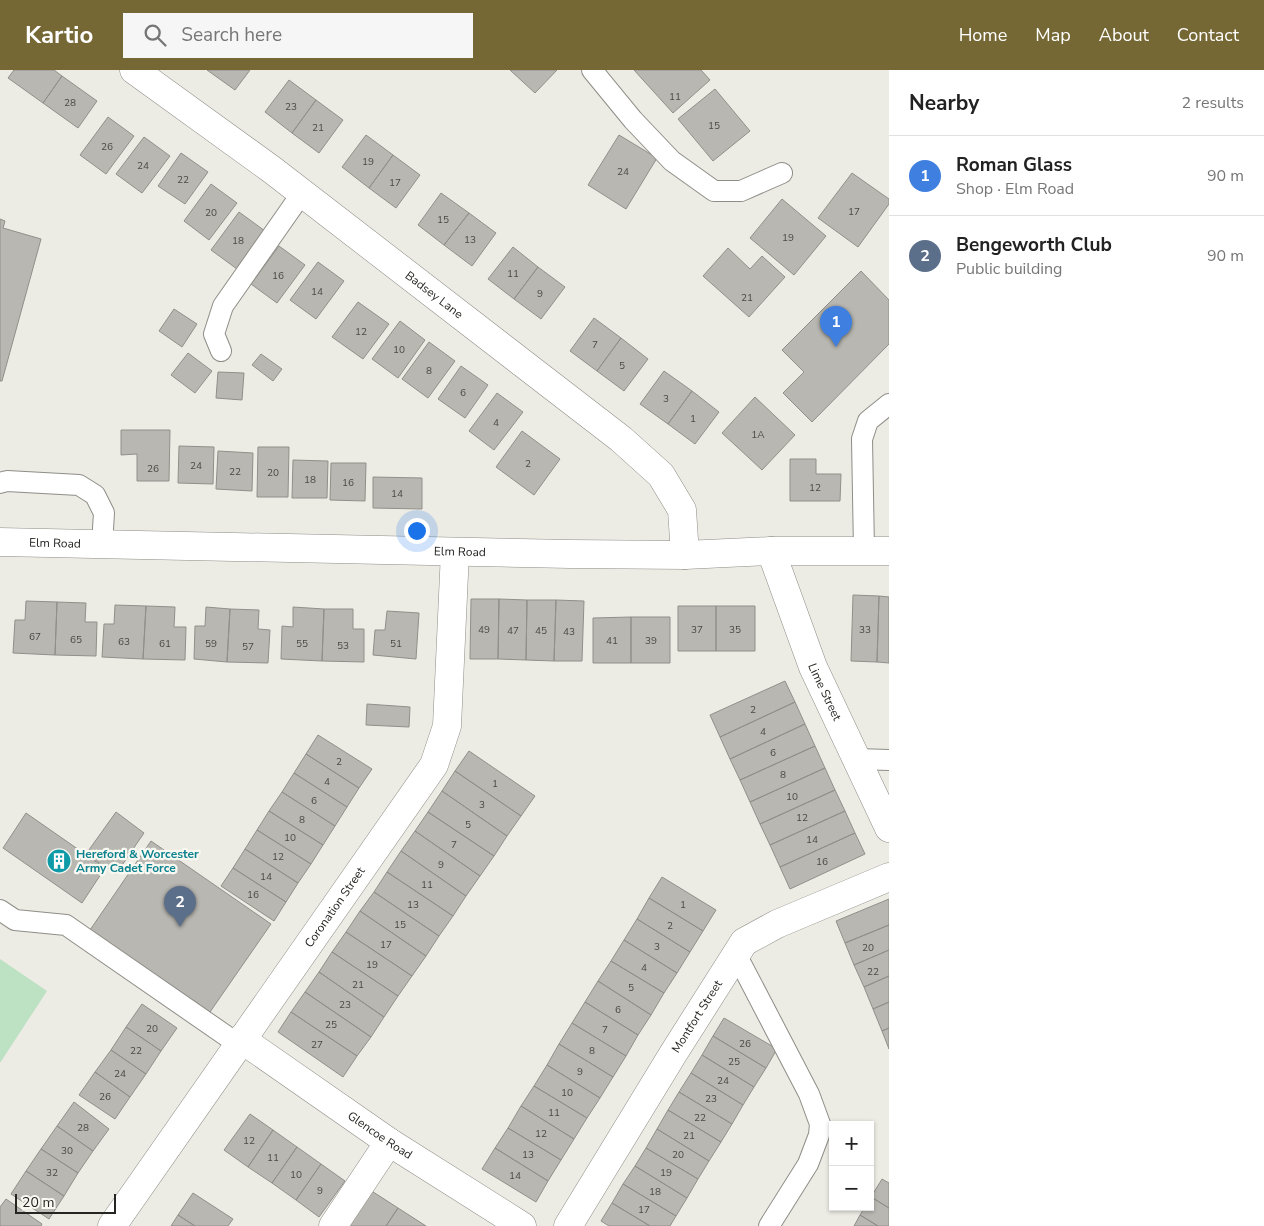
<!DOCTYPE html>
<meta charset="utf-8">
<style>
body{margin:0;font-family:"Nunito Sans",sans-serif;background:#f6f6f6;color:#222}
.controls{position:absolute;right:15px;bottom:15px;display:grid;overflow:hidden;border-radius:0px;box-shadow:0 1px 4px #0004}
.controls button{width:45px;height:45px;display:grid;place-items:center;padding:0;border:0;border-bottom:1px solid #e0e0e0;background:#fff;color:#222;font:25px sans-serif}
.scale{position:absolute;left:15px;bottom:12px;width:101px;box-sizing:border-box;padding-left:5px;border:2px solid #252522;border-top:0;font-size:14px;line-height:18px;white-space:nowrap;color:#252522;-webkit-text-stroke:4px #f9f8f1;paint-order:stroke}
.you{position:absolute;left:416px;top:460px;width:18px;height:18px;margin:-12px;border:4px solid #fff;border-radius:50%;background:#1a73e8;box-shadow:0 0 0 8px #1a73e833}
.badge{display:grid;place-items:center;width:32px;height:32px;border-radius:50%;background:#766835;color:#fff;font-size:16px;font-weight:700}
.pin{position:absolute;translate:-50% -41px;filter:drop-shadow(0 1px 2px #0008)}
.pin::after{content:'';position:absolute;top:26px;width:18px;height:15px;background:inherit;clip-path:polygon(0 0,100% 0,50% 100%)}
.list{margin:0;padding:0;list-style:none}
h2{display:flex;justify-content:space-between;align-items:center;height:65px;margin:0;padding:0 20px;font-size:21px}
h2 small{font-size:16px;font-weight:400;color:#767676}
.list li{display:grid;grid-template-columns:32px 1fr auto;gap:15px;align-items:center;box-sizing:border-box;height:80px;padding:0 20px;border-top:1px solid #e0e0e0}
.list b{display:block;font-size:19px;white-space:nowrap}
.list p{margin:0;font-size:16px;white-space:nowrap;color:#767676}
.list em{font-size:16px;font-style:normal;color:#767676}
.icon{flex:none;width:28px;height:28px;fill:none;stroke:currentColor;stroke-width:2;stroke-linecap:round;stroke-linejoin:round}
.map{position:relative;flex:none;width:889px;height:1156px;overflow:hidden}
header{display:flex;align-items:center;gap:30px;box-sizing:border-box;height:70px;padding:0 25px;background:#766835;color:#fff}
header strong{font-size:24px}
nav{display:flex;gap:28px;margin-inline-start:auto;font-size:18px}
.search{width:350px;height:45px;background:#f6f6f6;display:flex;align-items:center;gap:12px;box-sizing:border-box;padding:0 18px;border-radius:0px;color:#767676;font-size:19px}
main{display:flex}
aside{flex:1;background:#fff}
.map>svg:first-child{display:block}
.green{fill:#bde2c3}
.building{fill:#b8b7b1;stroke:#908f89}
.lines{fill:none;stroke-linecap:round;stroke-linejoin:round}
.service-casing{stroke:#8e8d87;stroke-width:22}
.minor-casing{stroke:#8e8d87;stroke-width:29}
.secondary-casing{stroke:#8e8d87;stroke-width:29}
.service{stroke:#fff;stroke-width:20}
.minor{stroke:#fff;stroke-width:28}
.secondary{stroke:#fff;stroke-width:28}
.labels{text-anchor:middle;stroke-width:4.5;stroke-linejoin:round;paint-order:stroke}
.number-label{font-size:10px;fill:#4a4a46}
.street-label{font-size:12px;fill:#252522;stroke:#f9f8f1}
.culture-label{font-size:12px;font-weight:bold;fill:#0d838f;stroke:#f9f8f1;text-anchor:start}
</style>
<header>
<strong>Kartio</strong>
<div class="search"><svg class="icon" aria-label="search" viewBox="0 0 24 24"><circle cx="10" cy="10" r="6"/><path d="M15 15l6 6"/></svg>Search here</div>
<nav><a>Home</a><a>Map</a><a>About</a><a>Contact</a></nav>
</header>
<main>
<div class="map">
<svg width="889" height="1156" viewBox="0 0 889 1156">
<rect width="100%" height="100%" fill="#ecebe4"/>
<path class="green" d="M0,889l47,32 -47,72z"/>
<path class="building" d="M14,0h40l8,6 -19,27 -35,-25z
M207,0h43l-15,20z
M510,0h47l-22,23z
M634,0h67l9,10 -37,33z
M62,6l35,25 -19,27 -35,-25z
M289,10l27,20 -24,33 -27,-21z
M715,19l35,42 -37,30 -35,-42z
M316,30l27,20 -24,33 -27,-20z
M108,47l26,19 -28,38 -26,-19z
M366,65l27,20 -24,33 -27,-21z
M619,65l38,23 -31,51 -38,-24z
M144,67l26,19 -28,37 -26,-19z
M181,83l27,19 -23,32 -27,-18z
M393,85l27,20 -24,33 -27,-20z
M852,103l37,26v5l-31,43 -40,-29z
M211,114l26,19 -28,37 -25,-19z
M441,123l28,20 -25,32 -26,-20z
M782,129l44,37 -32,39 -44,-37z
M239,142l26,19 -28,38 -26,-19z
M469,143l27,20 -24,33 -28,-21z
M0,149l5,2 -2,7 38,11 -39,142h-2z
M279,176l26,19 -28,38 -26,-19z
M513,177l25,20 -24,32 -26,-20z
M728,178l22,21 12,-13 23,21 -36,40 -46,-41z
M318,192l26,19 -28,38 -26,-19z
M538,197l27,20 -24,32 -27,-20z
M861,201l28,29v44l-77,78 -29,-29 21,-21 -22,-22z
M358,232l31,22 -26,35 -31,-22z
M174,239l23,15 -15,23 -23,-16z
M594,248l27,20 -24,33 -27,-20z
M400,251l25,19 -27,38 -26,-19z
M621,268l27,21 -24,32 -27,-20z
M429,272l26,19 -27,37 -26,-19z
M188,283l24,18 -17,22 -24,-18z
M261,284l21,15 -9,12 -21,-16z
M461,296l27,19 -23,33 -27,-19z
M664,301l28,20 -24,33 -28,-20z
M218,302l26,1 -2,27 -26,-2z
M692,321l27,21 -24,32 -27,-20z
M497,323l26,19 -29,38 -25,-19z
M755,327l40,38 -33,35 -40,-37z
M121,360h49l-1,51h-32v-27l-16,1z
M522,361l38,28 -26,36 -38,-28z
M179,376l35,1 -1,37 -35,-1z
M258,377h31l-1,50h-31z
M218,381l35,2 -1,38 -36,-2z
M790,389h26v15h25l-1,27h-50z
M293,390l35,1 -1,37h-35z
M331,393h35l-1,38 -35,-1z
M373,407l49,1v31l-49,-1z
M853,525l26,1 -2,66 -26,-1z
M879,526l10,1v66l-12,-1z
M471,529h28l-1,60h-28z
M499,529l28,1 -1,60 -28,-1z
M527,530h29l-2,61 -28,-1z
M556,530l28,1 -2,60h-28z
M26,531l31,1 -2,53 -42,-2 2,-33h10z
M57,532l29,1 -1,19h12l-1,34 -41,-1z
M115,535l31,1 -3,53 -41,-2 2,-33h10z
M146,536l29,1 -1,20h12l-1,33 -42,-1z
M678,536h38v45h-38z
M716,536h39v45h-39z
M206,537l24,2 -3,53 -33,-3 1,-33h10z
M293,537l31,2 -2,52 -41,-2 1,-33 11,1z
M230,539l29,1 -1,19 12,1 -2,33 -41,-1z
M324,539h29v20h11v33l-42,-1z
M387,541l32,2 -3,46 -43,-4 2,-25h10z
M631,547h39v46h-39z
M631,547v46h-38v-45z
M785,611l10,21 -75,35 -10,-22z
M795,632l10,22 -75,35 -10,-22z
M367,634l43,3 -1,20 -43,-2z
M805,654l10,22 -75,34 -10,-21z
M318,665l54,34 -13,19 -53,-34z
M815,676l10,22 -75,34 -10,-22z
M469,681l66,45 -14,20 -66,-45z
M306,684l53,34 -12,19 -53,-34z
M825,698l10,22 -75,34 -10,-22z
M455,701l66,45 -14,20 -65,-45z
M294,703l53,34 -12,19 -53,-34z
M835,720l10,21 -75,34 -10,-21z
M442,721l65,45 -13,20 -66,-44z
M282,722l53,34 -12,19 -54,-34z
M269,741l54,34 -12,19 -54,-34z
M845,741l10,22 -75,34 -10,-22z
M116,742l28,21 -28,41 -30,-20z
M428,742l66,44 -14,20 -65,-45z
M26,743l79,55 -23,35 -79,-55z
M257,760l54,34 -13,19 -53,-34z
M415,761l65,45 -14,20 -65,-45z
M855,763l10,21 -75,35 -10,-22z
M151,771l120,83 -61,88 -120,-82z
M245,779l53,34 -12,19 -53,-34z
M401,781l65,45 -13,20 -66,-44z
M233,798l53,34 -12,19 -53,-35z
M387,802l66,44 -14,20 -65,-44z
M662,807l54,33 -13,21 -54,-33z
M374,822l65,44 -13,20 -66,-45z
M649,828l54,33 -13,21 -53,-33z
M889,829v26l-44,18 -9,-22z
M360,841l66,45 -14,20 -66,-44z
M637,849l53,33 -13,21 -53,-33z
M889,855v25l-35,15 -9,-22z
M346,862l66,44 -14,20 -66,-44z
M624,870l53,33 -13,20 -53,-32z
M889,880v26l-25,11 -10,-22z
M332,882l66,44 -14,21 -65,-45z
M611,891l53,32 -13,22 -53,-34z
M319,902l65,45 -13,20 -66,-45z
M889,906v26l-16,7 -9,-22z
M598,911l53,34 -13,20 -53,-33z
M305,922l66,45 -14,19 -66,-44z
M585,932l53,33 -12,21 -54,-33z
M889,932v26l-7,3 -9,-22z
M142,934l35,24 -16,23 -35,-24z
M291,942l66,44 -14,21 -65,-45z
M724,948l53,31 -11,19 -53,-32z
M572,953l54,33 -13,21 -54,-33z
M126,957l35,24 -15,23 -35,-24z
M889,958v21l-7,-18z
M713,966l53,32 -12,19 -52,-32z
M559,974l54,33 -13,21 -53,-33z
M111,980l35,24 -16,23 -35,-25z
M702,985l52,32 -11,18 -52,-32z
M547,995l53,33 -13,20 -53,-32z
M95,1002l35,25 -15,22 -36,-24z
M691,1003l52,32 -11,19 -53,-32z
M534,1016l53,32 -13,21 -53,-33z
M679,1022l53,32 -11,18 -53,-32z
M74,1032l35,27 -16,22 -36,-25z
M521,1036l53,33 -13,21 -53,-32z
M668,1040l53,32 -12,19 -52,-32z
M250,1044l23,16 -25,37 -24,-17z
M57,1056l36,25 -15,22 -37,-24z
M508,1058l53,32 -13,21 -53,-33z
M657,1059l52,32 -11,18 -52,-31z
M273,1060l24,17 -25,36 -24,-16z
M297,1077l24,17 -25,36 -24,-17z
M495,1078l53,33 -12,21 -54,-33z
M646,1078l52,31 -11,19 -52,-32z
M41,1079l37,24 -14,23 -38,-25z
M321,1094l24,17 -26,36 -23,-17z
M635,1096l52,32 -11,18 -53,-32z
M26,1101l38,25 -15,23 -38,-25z
M882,1109l7,4v25l-18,-11z
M623,1114l53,32 -6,10h-20l-38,-23z
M367,1118l31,20 -12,18h-43z
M193,1123l40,26 -5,7h-33l-17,-11z
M871,1127l18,11v18h-11l-18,-11 5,-8h5z
M6,1129l36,25 -1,2h-41v-19z
M612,1133l38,23h-41l-8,-5z
M398,1138l28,18h-40z
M178,1145l17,11h-24z
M860,1145l18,11h-24z"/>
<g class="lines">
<defs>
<path id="service" d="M592,0l41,50 39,41 42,30h27l41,-18
M221,281l-7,-17 9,-28 79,-113
M0,413l7,-2 72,4 16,10 9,18 -2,31
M864,481l-2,-112 6,-18 21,-17
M857,689l32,1
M0,840l15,10 51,5 172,119
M736,884l73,140 11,30 -1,11 -11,29 -39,62"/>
<g id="minor">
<path id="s1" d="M134,0l137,99 350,270 40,36 21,35 3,45"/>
<path id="s2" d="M771,481l42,116 76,161"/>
<path id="s3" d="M241,969l148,103 133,84"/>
<path id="s4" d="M112,1156l322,-461 13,-39 8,-174"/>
<path d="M333,1156l56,-84"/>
<path id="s5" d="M568,1156l105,-172 71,-112 33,-18 112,-47"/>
</g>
<g id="secondary">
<path id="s6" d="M0,472l570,12 115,1 86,-4h118"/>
</g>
</defs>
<use href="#service" class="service-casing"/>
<use href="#minor" class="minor-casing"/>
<use href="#secondary" class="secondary-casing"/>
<use href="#service" class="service"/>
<use href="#minor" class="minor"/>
<use href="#secondary" class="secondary"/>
</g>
<defs>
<symbol id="building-disc" viewBox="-11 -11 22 22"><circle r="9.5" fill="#0f9aa8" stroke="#f9f8f1"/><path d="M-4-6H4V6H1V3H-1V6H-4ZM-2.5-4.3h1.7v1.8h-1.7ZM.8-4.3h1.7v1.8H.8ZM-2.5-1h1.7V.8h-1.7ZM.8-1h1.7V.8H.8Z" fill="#fff"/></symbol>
</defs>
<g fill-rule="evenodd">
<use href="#building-disc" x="45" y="777" width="28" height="28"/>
</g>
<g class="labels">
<g class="number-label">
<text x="675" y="30">11</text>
<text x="70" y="36">28</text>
<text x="291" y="40">23</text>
<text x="714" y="59">15</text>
<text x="318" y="61">21</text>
<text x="107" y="80">26</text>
<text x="368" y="95">19</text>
<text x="143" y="99">24</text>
<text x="623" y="105">24</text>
<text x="183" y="113">22</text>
<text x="395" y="116">17</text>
<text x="854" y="145">17</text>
<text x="211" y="146">20</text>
<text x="443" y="153">15</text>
<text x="788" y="171">19</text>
<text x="470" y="173">13</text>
<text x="238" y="174">18</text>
<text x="513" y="207">11</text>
<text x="278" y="209">16</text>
<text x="317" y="225">14</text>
<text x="540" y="227">9</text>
<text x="747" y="231">21</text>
<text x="361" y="265">12</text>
<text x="595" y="278">7</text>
<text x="399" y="283">10</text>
<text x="622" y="299">5</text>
<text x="429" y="304">8</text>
<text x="463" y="326">6</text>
<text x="666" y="332">3</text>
<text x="693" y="352">1</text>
<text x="496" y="356">4</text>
<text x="758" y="368">1A</text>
<text x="528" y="397">2</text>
<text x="196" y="399">24</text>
<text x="153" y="402">26</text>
<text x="235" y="405">22</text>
<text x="273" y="406">20</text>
<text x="310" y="413">18</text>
<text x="348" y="416">16</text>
<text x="815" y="421">12</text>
<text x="397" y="427">14</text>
<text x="484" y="563">49</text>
<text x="697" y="563">37</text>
<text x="735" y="563">35</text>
<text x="865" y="563">33</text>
<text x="513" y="564">47</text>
<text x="541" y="564">45</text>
<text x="569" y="565">43</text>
<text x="35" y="570">67</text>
<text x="76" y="573">65</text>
<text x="612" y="574">41</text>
<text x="651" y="574">39</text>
<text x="124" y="575">63</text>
<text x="165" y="577">61</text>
<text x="211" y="577">59</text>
<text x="302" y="577">55</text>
<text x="396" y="577">51</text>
<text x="343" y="579">53</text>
<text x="248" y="580">57</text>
<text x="753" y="643">2</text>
<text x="763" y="665">4</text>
<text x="773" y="686">6</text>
<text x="339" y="695">2</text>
<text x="783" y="708">8</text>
<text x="327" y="715">4</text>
<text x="495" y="717">1</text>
<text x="792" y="730">10</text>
<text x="314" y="734">6</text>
<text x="482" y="738">3</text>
<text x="802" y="751">12</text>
<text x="302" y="753">8</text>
<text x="468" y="758">5</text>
<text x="290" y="771">10</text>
<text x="812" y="773">14</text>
<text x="454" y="778">7</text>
<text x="278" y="790">12</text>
<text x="822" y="795">16</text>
<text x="441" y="798">9</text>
<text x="266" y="810">14</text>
<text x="427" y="818">11</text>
<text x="253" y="828">16</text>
<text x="413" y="838">13</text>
<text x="683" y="838">1</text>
<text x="400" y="858">15</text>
<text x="670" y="859">2</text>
<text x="386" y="878">17</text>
<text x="657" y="880">3</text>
<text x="868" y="881">20</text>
<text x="372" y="898">19</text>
<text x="644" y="901">4</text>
<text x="873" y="905">22</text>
<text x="358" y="918">21</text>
<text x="631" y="921">5</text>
<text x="345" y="938">23</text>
<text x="618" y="943">6</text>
<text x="331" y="958">25</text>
<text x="152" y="962">20</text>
<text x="605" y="963">7</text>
<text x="745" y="977">26</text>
<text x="317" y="978">27</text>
<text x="136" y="984">22</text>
<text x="592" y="984">8</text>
<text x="734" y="995">25</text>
<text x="580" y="1005">9</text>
<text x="120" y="1007">24</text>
<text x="723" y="1014">24</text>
<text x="567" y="1026">10</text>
<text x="105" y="1030">26</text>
<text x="711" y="1032">23</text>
<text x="554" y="1046">11</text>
<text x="700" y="1051">22</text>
<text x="83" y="1061">28</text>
<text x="541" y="1067">12</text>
<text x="689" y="1069">21</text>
<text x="249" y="1074">12</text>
<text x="67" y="1084">30</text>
<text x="528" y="1088">13</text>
<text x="678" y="1088">20</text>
<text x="273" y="1091">11</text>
<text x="52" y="1106">32</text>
<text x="666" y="1106">19</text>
<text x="296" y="1108">10</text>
<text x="515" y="1109">14</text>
<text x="320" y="1124">9</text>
<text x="655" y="1125">18</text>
<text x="644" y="1143">17</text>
</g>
<g class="street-label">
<text dy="4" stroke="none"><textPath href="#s1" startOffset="375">Badsey Lane</textPath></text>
<text dy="4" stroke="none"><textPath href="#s6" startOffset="55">Elm Road</textPath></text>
<text dy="4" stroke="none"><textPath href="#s6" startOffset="460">Elm Road</textPath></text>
<text dy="4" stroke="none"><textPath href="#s2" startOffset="151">Lime Street</textPath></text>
<text dy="4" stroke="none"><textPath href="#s4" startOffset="389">Coronation Street</textPath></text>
<text dy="4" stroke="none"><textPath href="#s5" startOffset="246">Montfort Street</textPath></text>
<text dy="4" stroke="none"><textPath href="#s3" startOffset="169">Glencoe Road</textPath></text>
</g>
<g class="culture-label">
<text x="76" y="788">Hereford &amp; Worcester<tspan x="76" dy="14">Army Cadet Force</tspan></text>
</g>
</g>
</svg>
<div class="controls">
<button>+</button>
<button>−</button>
</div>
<div class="scale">20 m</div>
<div class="you"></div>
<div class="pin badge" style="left:836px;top:277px;background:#3f7fe0">1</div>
<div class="pin badge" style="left:180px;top:857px;background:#5c6f8a">2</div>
</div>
<aside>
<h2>Nearby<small>2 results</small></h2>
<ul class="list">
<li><span class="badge" style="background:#3f7fe0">1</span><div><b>Roman Glass</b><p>Shop · Elm Road</p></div><em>90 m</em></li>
<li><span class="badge" style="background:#5c6f8a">2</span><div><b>Bengeworth Club</b><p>Public building</p></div><em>90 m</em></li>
</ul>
</aside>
</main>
